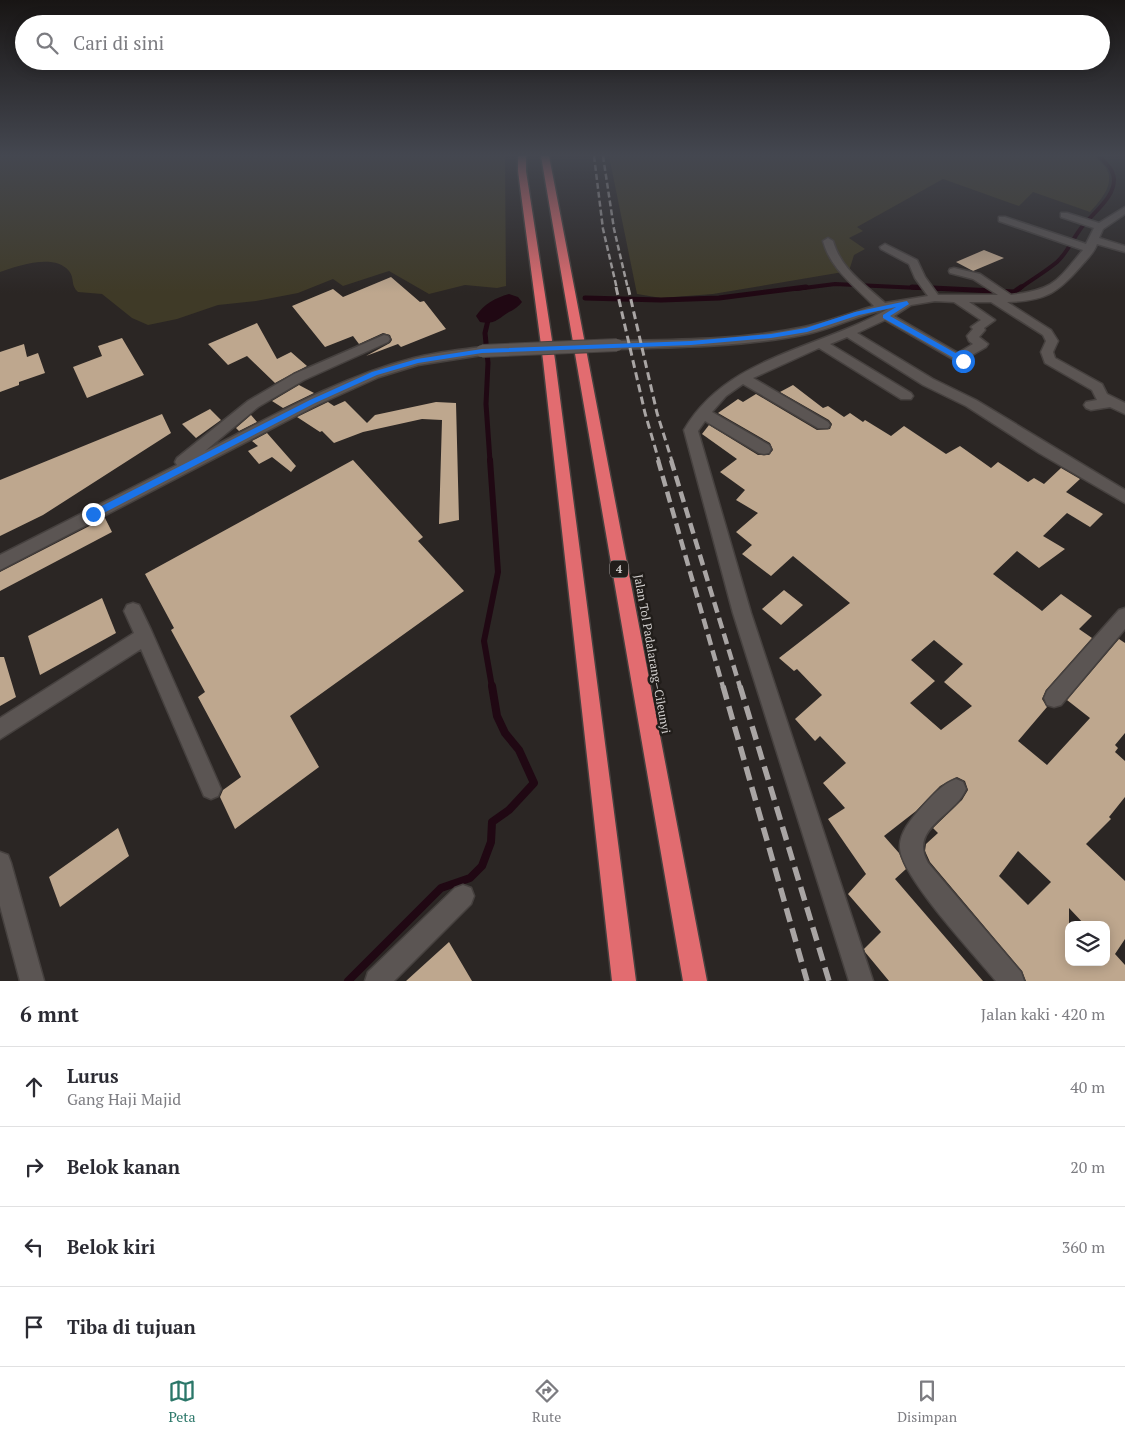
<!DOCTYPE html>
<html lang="id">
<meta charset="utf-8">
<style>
body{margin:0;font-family:"PT Serif",serif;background:#f2f2f3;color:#2b2b33}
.controls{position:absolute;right:15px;bottom:15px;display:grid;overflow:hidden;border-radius:10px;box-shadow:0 2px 12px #0003}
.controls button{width:45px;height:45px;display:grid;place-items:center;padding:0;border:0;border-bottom:1px solid #e1e1e2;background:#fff;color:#2b2b33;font:25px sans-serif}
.stop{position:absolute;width:15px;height:15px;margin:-11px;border:4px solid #1a73e8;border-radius:50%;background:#fff}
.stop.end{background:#1a73e8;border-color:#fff;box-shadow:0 1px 5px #0008}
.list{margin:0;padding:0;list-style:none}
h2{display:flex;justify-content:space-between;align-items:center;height:65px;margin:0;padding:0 20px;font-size:21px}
h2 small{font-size:16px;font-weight:400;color:#7c7c81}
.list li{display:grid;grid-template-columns:32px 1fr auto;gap:15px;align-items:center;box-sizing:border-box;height:80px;padding:0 20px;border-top:1px solid #e1e1e2}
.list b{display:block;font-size:19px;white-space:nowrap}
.list p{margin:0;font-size:16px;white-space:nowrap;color:#7c7c81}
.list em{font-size:16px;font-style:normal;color:#7c7c81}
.icon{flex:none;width:28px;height:28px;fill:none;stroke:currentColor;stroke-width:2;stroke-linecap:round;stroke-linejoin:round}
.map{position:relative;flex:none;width:1125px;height:981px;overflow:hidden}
.search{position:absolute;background:#fff;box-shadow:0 2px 12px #0003;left:15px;right:15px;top:15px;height:55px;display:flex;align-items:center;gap:12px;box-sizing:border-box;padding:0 18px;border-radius:28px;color:#7c7c81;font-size:19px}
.sheet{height:385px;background:#fff}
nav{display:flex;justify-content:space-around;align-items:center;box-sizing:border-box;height:70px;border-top:1px solid #e1e1e2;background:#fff;font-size:14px;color:#7c7c81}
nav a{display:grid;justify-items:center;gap:2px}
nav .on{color:#2b7769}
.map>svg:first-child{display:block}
.green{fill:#3f3a27}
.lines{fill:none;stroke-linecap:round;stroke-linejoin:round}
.stream-far3{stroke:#200813;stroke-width:4}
.stream-far2{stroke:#200813;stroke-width:5}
.stream-far1{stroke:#200813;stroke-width:6}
.stream{stroke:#200813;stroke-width:8}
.river{fill:#200813;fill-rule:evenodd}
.building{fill:#bea78e;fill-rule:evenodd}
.minor-casing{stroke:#46413f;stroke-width:3}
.highway-casing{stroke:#46413f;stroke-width:3}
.minor{fill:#5b5553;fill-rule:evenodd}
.highway{fill:#e26c70;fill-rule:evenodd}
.rail-far3{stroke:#a9a5a4;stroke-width:2.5;stroke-dasharray:6 3;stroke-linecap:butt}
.rail-far2{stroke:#a9a5a4;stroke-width:3;stroke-dasharray:8 4.5;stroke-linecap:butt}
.rail-far1{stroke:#a9a5a4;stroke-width:4.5;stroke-dasharray:11 5.5;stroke-linecap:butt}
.rail{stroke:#a9a5a4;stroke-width:5.5;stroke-dasharray:14 7;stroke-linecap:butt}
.minor-bridge-casing{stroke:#46413f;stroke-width:14;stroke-linecap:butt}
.minor-bridge{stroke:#5b5553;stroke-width:12}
.route{fill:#1a73e8}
.labels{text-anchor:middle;stroke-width:5;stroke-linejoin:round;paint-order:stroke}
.shield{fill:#211d1a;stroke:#9e9a99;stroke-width:1}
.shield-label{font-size:11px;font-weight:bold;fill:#d3d0cf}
.street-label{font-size:12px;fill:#d3d0cf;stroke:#211d1a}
</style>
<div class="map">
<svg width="1125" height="981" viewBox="0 0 1125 981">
<rect width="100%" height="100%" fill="#2b2624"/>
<path class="green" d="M0,156h505l1,130 -9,2 -32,-3 -36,9 -40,-23 -46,15 -10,-7 -35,14 -42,8 -38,4 -41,14 -29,6 -16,-7 -30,-24 -24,-2c-8,-7 -3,-14 -9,-21 -15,-18 -51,-5 -69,1z
M609,156h485c4,4 11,9 13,14 8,15 -8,32 -17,42l-57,-20 -14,14 -76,-27 -86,48 6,4 -14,7 16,11 -11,6 -5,16 -136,23 -52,4 -24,-4z"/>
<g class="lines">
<path class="stream-far3" d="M796,289l39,-5 105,5
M1019,289c12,-9 26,-17 38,-27 10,-9 14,-20 22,-31 9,-15 41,-35 34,-57 -2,-7 -9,-13 -14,-18"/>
<path class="stream-far2" d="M912,287l102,5 7,-5
M585,298l76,2 58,-2 87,-11
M489,316l-4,17 3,30 -2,41 4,57"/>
<path class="stream-far1" d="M490,460l8,112 -14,69 8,46"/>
<path class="stream" d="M348,981l93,-93 29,-10 12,-12 9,-24 1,-20 17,-12 25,-27 -15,-33 -14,-17 -8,-17 -5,-30"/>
<path class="river" d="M509,294l9,3 4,5c-4,5 -7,7 -13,10 -11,7 -15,13 -29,10l-4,-6c8,-12 19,-18 33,-22z"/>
</g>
<path class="building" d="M984,250l20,8 -31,13 -17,-9z
M391,277l29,25 4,-1 22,28 -45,18 -3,-3 -32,12 24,-13 2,-3 -2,-5 -7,-2 -24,11 -6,-8 -28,11 -33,-41 41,-17 10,8z
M257,323l20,36 14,-7 16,14 -32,17 -28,-27 -19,9 -20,-21z
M122,338l22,37 -57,23 -14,-31 29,-11 -4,-10z
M24,344l3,13 11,-4 7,20 -26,9v3l-19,7v-40z
M299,385l15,8 -31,15 -11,-7z
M793,385l30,23 5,-2 16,11 6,-4 13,9 2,-2 26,16 13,-10 42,28 14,-8 31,22 7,-6 30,20 6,-4 10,6 17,-16 19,11 -14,13 37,22 -13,13 -23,-14 -24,23 22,13 -26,19 -22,-17 -24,23 49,37 19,-17 31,22 -13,13 13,9 -46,52 -4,9 5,8 -29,34 29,24 43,-47 -23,-18 52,-61 6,4v90l-10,12 3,3 -3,4 10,9v36l-16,20 2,2 -25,25 39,37v58l-10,15 10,11v16h-99l-4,-10 -92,-109 -5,-11 1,-7 12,-11 -5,-5 29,-28 6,-10 -3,-9 -8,-4 -17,9 -24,25 -32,25 15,17 7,16 -11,10 88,102h-94l-24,-29 -1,-3 17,-17 -33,-38 18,-20 -38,-55 17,-11 -22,-25 23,-20 -26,-27 -5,5 -20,-22 27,-24 -25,-26 -3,2 -15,-13 71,-55 -57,-47 -22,20 -29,-22 10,-9 -16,-13 22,-19 -22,-13 9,-10 -25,-18 17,-13 -35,-25 7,-9 49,30h11l4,-5 -3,-7 -52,-30 20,-14 5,3 13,-8 61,36 13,-1 2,-5 -3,-4 -49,-28zM934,640l29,24 -19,18 28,24 -31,24 -31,-27 25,-22 -24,-21zM1018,851l33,31 -23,23 -29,-29zM1069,908l16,17h21v37h-37z
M345,401l22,22 8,-8 61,-13 20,1 3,117 -20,4 3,-104 -20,-1 -59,13 -29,11 -12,-12 -2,1 -23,-15 31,-15 6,4z
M210,409l11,11 -25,18 -14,-14z
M162,414l9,19 -128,82 -43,21v-56z
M251,415l6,7 -18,9 -3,-3z
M267,433l29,33 -5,6 -19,-15 -13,7 -11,-13 10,-5 -6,-5z
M353,460l70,77 -5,4 46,50 -174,125 29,51 -84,62 -15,-32 3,-7 18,-13 -43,-80 7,-5 -34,-62 3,-2 -29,-54z
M105,518l7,14 -112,59v-19z
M784,590l19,15 -22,20 -19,-16z
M102,598l14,35 -76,42 -12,-39z
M0,657h4l12,40 -16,9z
M118,828l11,28 -69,51 -11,-30z
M449,942l23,39h-66z"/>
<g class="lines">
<defs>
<path id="minor" d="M1125,207v7l-22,15 -4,9 26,8v6l-28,-8c-3,9 -10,15 -16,22 -24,28 -37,35 -74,36l44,28 7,11 -5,11 2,6 47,26 5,10 18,9v11l-15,-7 -19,3 -5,-2 -2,-3 2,-3 11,-2 -5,-10 -47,-27 -4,-11 5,-11 -3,-6 -52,-33h-22l26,18 -11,8 1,2 -6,7 9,7 -2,3 -19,11 2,3 -6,4 -78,-45 -28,13 76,46 43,21 149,90v13l-86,-50 -73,-47 -43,-21 -76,-48 -17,7 81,49 2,3 -2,3h-10l-82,-51 -66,30 75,44 2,3 -2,3h-10l-75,-44 -17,12 -14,16 57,33 2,4 -2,4 -5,1 -5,-1 -54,-32 -7,10 53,182 122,368h-24l-116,-368 -49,-183c43,-74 135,-81 204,-121 -28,5 -53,19 -81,25 -62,13 -127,13 -190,15l-6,-4 6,-4c62,-1 126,-1 187,-14 24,-5 47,-14 70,-21 -20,-21 -43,-36 -51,-65l5,-3 5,3c8,28 31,43 52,62l43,-7 -13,-18 -6,-14 -28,-15 -1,-2 5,-3 32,16 8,17 13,18h60l-25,-16 -23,-6 -1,-2 1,-2 4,-1 26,6 31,21c44,-6 45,-13 72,-45l-84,-29v-4h6l81,27 8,-16 -33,-11v-4h6l32,10zM935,301l19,1 27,18 -10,7 2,2 -6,7 2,5 4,3 -15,9 -64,-37 17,-11z
M384,335l4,1 2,3 -2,3 -84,38 -46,27 -53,44c68,-35 135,-74 209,-93 22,-6 46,-8 68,-11l6,4 -6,4 -64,10 -39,12 -62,28 -317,165v-15l177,-90 -2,-3 2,-4 71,-57 46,-27z
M133,603l6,2 12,25 67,152 3,7 -3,7 -7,3 -7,-3 -63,-147 -141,90v-21l134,-85 -10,-22 3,-6z
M1125,608v21l-64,76 -7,2 -7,-2 -3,-7 3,-7 72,-81z
M956,779l7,3 3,7c-11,27 -58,39 -38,74l93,109 3,9h-28c-21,-26 -95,-104 -96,-133 -1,-15 12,-30 21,-40 10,-11 21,-24 35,-29z
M0,852l8,3 3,8 33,118h-24l-20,-75z
M463,885l8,3 3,8 -3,8 -77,77h-29l3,-9 87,-84z"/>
<path id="highway" d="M518,156h8v15l29,189 81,621h-24l-69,-621 -25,-189z
M541,156h8l158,825h-24z"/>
</defs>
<use href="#minor" class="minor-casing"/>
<use href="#highway" class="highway-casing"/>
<use href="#minor" class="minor"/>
<use href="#highway" class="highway"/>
<path class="rail-far3" d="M594,156l9,73 14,60
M603,156l11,73 14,60"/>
<path class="rail-far2" d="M616,287l29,126 14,48
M628,287l29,126 15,48"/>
<path class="rail-far1" d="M658,460l65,227
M671,460l69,227"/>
<path class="rail" d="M723,686l84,295
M740,686l89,295"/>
<defs>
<path id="minor-bridge" d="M482,351l135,-6"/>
</defs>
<use href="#minor-bridge" class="minor-bridge-casing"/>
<use href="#minor-bridge" class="minor-bridge"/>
</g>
<linearGradient id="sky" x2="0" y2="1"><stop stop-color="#181514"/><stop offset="0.53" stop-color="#444750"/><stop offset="1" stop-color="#444750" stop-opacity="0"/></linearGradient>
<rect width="1125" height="293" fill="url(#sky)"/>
<path class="route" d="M907,301l2,3 -19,12 76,43v3h-5l-78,-44v-3l13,-8 -37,8 -52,17 -36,6 -80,7 -209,8 -64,10 -41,12 -62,28 -219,114 -3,1 -4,-4 1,-2 220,-112 62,-28 45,-13 65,-10 209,-8 80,-7 35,-6 49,-16z"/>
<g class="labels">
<rect class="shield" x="610" y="560.5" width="18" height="17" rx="4"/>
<g class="shield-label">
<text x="619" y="573">4</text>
</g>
<g class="street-label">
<text transform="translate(652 654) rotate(80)" y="4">Jalan Tol Padalarang–Cileunyi</text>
</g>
</g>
</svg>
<div class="controls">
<button><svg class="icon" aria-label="layers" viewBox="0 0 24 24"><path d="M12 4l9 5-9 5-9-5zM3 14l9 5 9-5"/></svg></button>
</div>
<div class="stop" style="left:963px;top:361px"></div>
<div class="stop end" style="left:93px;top:514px"></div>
<div class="search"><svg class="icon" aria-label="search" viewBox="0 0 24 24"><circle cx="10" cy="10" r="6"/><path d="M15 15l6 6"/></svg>Cari di sini</div>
</div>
<section class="sheet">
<h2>6 mnt<small>Jalan kaki · 420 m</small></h2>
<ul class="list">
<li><svg class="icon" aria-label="ahead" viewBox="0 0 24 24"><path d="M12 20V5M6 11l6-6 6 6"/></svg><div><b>Lurus</b><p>Gang Haji Majid</p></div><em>40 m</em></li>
<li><svg class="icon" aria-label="right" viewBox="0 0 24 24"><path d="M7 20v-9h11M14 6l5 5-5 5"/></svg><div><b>Belok kanan</b></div><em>20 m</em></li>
<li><svg class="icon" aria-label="left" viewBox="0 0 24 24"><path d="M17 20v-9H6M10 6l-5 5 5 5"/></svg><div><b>Belok kiri</b></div><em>360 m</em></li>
<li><svg class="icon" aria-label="arrive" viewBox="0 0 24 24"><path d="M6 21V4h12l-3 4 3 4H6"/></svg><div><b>Tiba di tujuan</b></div></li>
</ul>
</section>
<nav>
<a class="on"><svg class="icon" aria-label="map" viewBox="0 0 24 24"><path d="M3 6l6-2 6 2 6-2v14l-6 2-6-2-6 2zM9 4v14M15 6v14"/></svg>Peta</a>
<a><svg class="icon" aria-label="directions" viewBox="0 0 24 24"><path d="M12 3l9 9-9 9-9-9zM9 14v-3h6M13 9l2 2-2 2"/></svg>Rute</a>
<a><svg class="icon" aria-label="saved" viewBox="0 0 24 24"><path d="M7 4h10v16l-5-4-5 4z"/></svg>Disimpan</a>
</nav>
